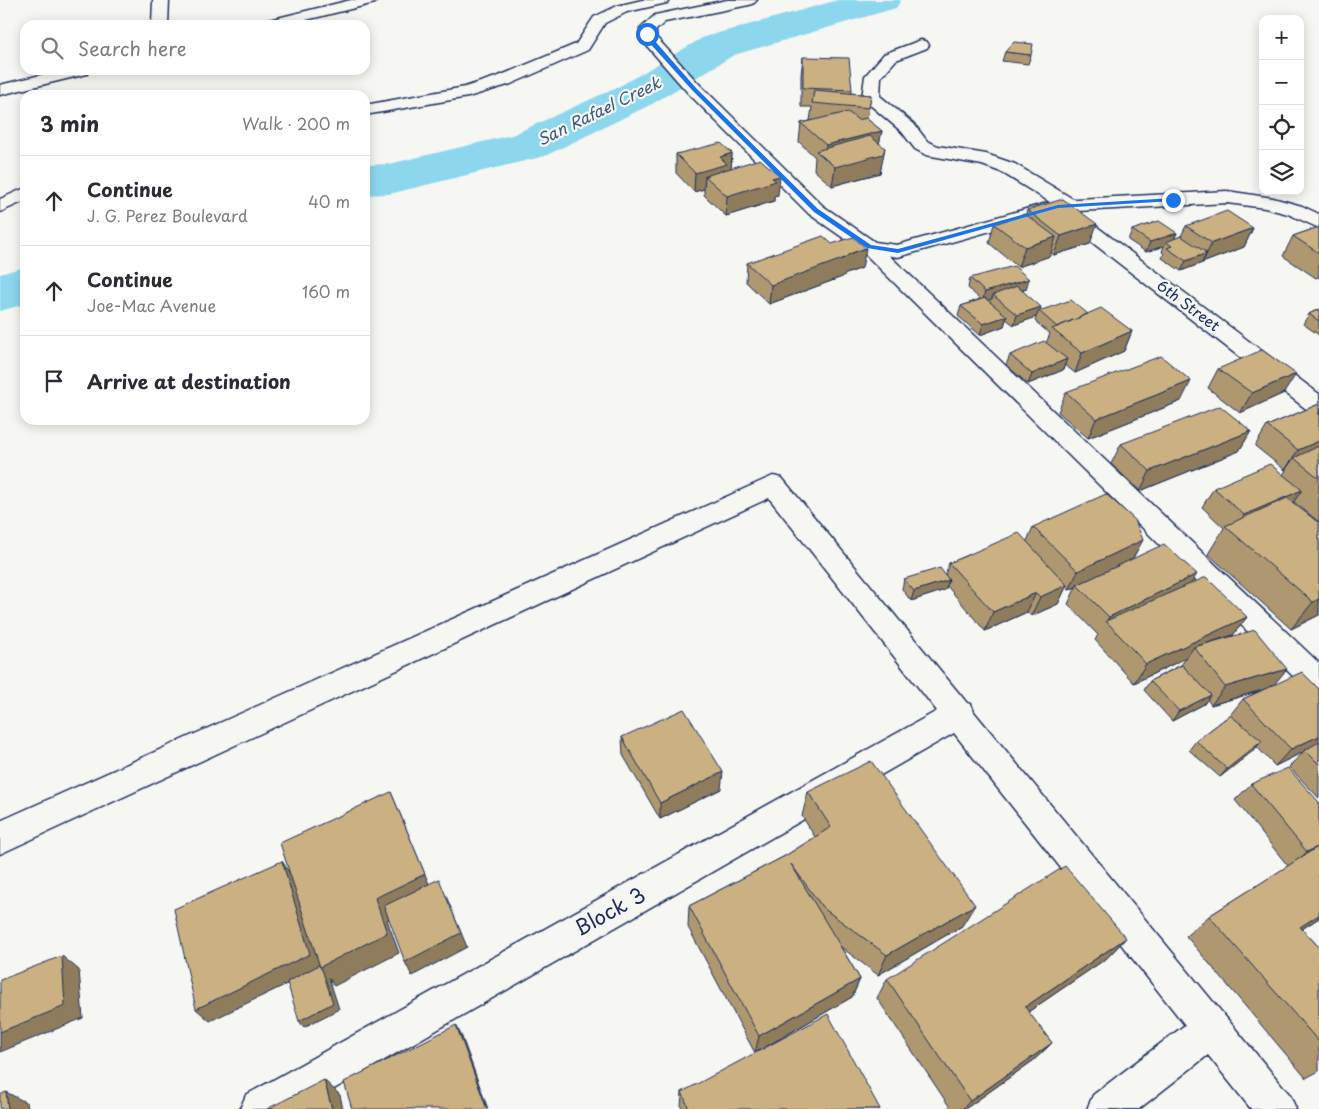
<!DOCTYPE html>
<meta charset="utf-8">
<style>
body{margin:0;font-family:"Playpen Sans",sans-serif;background:#f2f2f3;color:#2b2b33}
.controls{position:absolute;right:15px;top:15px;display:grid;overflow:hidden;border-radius:10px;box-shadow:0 2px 12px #0003}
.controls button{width:45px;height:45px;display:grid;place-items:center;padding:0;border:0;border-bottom:1px solid #e1e1e2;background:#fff;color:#2b2b33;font:25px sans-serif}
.stop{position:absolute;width:15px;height:15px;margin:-11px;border:4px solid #1a73e8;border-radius:50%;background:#fff}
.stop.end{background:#1a73e8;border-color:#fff;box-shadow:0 1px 5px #0008}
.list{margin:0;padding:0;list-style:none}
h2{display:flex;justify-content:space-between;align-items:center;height:65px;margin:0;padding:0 20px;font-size:21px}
h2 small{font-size:16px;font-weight:400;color:#7c7c81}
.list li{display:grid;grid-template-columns:32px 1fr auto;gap:15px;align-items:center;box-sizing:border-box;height:90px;padding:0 20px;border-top:1px solid #e1e1e2}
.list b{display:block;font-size:19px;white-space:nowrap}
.list p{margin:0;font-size:16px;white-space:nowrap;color:#7c7c81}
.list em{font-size:16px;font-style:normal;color:#7c7c81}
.icon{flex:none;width:28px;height:28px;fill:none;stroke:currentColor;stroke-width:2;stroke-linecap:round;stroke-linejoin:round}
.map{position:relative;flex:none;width:1319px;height:1109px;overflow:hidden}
.search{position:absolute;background:#fff;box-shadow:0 2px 12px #0003;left:20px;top:20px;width:350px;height:55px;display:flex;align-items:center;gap:12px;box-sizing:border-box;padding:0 18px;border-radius:15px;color:#7c7c81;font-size:19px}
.panel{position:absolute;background:#fff;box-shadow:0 2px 12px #0003;left:20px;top:90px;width:350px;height:335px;border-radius:15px}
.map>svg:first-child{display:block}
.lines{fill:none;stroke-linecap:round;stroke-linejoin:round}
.river{fill:#8dd7ee;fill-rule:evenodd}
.minor-casing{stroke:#1b2f5e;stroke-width:3}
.tertiary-casing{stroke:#1b2f5e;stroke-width:3}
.minor{fill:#f6f6f2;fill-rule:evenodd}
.tertiary{fill:#f6f6f2;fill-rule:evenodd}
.wall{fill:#af9870;stroke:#1b2f5e}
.shaded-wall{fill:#8e7c5b;stroke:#1b2f5e}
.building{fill:#cbb182;stroke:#1b2f5e}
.route{fill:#1a73e8}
.labels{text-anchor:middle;stroke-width:4.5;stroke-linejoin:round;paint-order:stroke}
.far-street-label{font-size:15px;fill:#1b2f5e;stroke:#f6f6f2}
.far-water-label{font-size:16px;font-style:italic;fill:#385982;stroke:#f6f6f2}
.near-street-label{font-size:21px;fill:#1b2f5e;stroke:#f6f6f2}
</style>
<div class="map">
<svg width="1319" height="1109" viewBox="0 0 1319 1109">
<rect width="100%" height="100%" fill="#f6f6f2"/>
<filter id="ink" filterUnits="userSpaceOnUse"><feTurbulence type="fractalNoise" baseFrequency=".02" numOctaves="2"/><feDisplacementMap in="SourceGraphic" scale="10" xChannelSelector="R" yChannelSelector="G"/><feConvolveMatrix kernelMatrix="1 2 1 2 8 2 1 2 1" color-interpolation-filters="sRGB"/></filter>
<g filter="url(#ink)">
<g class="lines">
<path class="river" d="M838,0h63l-5,8 -162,47 -82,49 -107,52 -156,38 -24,1v-30l24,-1 123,-29 108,-49 84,-49z
M25,267v37l-25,7v-37z"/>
<defs>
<path id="minor" d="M153,0h16l-1,25h-16z
M351,0h27l-3,3 -89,22h-27l2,-3z
M642,0h28l-3,3 -40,9 -22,11 -17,27 -77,34 -43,13 -103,18v-10l100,-18 34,-11 77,-32 18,-27 23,-11z
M921,40l6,2 2,3 -2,3 -31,12 -15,17 -1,19 34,28 13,17 11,5 48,8 29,10 63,38 3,4 -5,5 243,183v20l-9,-2 -253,-197 -3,-4 4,-4 -57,-35 -19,-7 -56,-10 -11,-6 -13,-17 -40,-34 3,-22 19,-22z
M61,70h28l-2,4 -87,21v-10z
M25,188v13l-25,11v-13z
M869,241l7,2 443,420v32l-11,-4 -446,-440 -3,-4 3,-4z
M773,476l9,2 185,225 4,1 3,8 316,383 6,14h-45l-43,-54 -69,54h-52l6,-14 92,-70 -231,-292 -655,376h-59l6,-14 691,-384 -168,-213 -769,356v-33z"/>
<path id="tertiary" d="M727,0h30l-3,3 -5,2 -84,17 -9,8v7l44,48 123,121 52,36 22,3 161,-45 169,-9 46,7 29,8 17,8v14l-31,-14 -23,-6 -38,-5 -168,9 -161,45 -36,-6 -53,-37 -121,-121 -48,-55v-9l15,-14z"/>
</defs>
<use href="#minor" class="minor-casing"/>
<use href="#tertiary" class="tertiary-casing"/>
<use href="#minor" class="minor"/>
<use href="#tertiary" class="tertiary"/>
</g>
<path class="wall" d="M1005,52l26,3 -3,9 -26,-3z
M803,57l49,33 -1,3 20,2 -4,24 15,12 -3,12 2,24 -1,6 -48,13 -18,-16 1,-13 -16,-15 2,-19 9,-2 2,-14h-11v-32z
M732,153l-1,15 47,27 -4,1v5l-48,15 -22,-21v-6l-10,3 -18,-19v-19z
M1027,210l63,34 -36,11 -3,-2 -1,3 -32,11 -29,-24 5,-19 32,-10z
M1186,226l67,2 -9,19 -63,24 -19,-13 2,-4 -2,-2 2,-6 -18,6 -18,-12 4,-10 45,3 -3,6 7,-3z
M1319,227v50l-3,1 -33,-22 10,-20z
M747,263l115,5 -16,6 -4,3 -73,27 -23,-22z
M970,278l56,11 -4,2 18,20 48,3 44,17 -8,20 -49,22 -10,-8 -2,5 -35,14 -22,-19 4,-10 36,-12 4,-9 -15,-13 1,-4 -22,8 -8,-6 -2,7 -24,9 -22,-19 3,-10 19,-7 -12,-11z
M1319,309v26l-16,-11 6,-10z
M1218,369l66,24 -44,20 -32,-25z
M1066,392l115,9 -93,37 -30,-26z
M1319,404v118l-25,-20 -1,1 26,20v92l-28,14 -83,-75 16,-26 -22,-21 12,-19 69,-13 3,-5h-1l-30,-24 12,-20z
M1251,431l-12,20 -99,40 -29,-27 10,-20z
M1033,527l100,32 58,24 56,34 -14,18 42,49 44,5v109l-30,-31 14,-15 -28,14 -18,-19 -3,3 -34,27 -31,-27 7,-9 34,-26 13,-16 18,-8 -50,14 -4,-6 -3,5 -32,17 -28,-31 6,-9 31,-16 5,-7 -52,25 -39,-43 3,-5 -30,-31 8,-17 -7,3 -3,-3 -8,17 -27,12 -4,-4 -42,19 -38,-45 -2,4 -34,11 -9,-12 2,-10 41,-4 4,-12 78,-22z
M622,737l99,52 -61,30 -37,-64z
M1251,784l68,18v116l-17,11 17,18v124l-13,7 -120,-142 23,-20 79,-50 -53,-66z
M808,792l154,134 -84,49 -37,-28 19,32 -8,18 -97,56 -67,-126 1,-21 96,-50 30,-19 -13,-21z
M1126,938l-19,20 -79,54 24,31 -18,17 -69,49h-14l-74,-111 10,-19z
M682,1092l198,17h-198l-1,-2z"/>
<path class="shaded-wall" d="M882,131l-4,18 -54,9 2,-13z
M885,148l-5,25 -48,13 3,-19z
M732,153l-1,19 -26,4 -1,13 -10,3 1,-19 25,-16z
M780,176l-2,19 -4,1v5l-48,15 1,-20 45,-18z
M1097,224l-7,20 -36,11 7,-19z
M1253,228l-9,19 -42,16 10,-20z
M1177,233l-5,10 -6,-1 -2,4 -18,6 4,-10z
M1056,237l-6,19 -32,11 7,-20z
M866,248l-4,20 -16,6 -4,3 -73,27 2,-19z
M1207,253l-5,10 -21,8 5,-10z
M1029,279l-3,10 -29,9 -4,-3 -1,4 -10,3 3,-10z
M1041,307l-1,5 -1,-1 -3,6 -22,8 3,-10z
M1007,316l-3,10 -24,9 3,-11z
M1132,331l-8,20 -49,22 7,-20z
M1067,359l-4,11 -35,14 4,-10z
M1296,374l-12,19 -44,20 12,-20z
M1191,381l-10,20 -93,37 8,-19z
M1251,431l-12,20 -99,40 10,-20z
M1319,441v14l-25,3 -9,12 13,-20z
M1302,490l-14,20 -55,22 11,-17z
M1143,540l-11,20 -55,25 -1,2 -7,3 9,-19z
M1197,574l-12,19 -79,29 3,-5z
M949,580l-4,10 -34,11 3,-10z
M1067,585l-9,19 -27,12 9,-19z
M1036,593l-9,19 -42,19 8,-19z
M1319,599v16l-28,14 22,-27z
M1247,617l-14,18 -39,12 -8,11 -52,25 12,-19z
M1287,669l-15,18 -61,18 14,-18z
M1211,695l-7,9 -32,17 7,-10z
M1319,736v9l-14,5 -2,2 -28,14 16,-17z
M1262,741l-8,9 -34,27 7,-8z
M723,772l-2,17 -61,30v-16z
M391,792l43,104 -47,24 12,33 -65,33 -5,-8 10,31 -35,18 -5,-6 21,-53 -110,53 -14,-12 86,-148 10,16 83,21z
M1319,846l-29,21 17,-15z
M445,894l22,53 -55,29 -7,-14z
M975,905l-13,21 -84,49 9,-20z
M1319,915v3l-45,29 26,-20z
M1126,938l-19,20 -98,67 16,-18z
M62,956l17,14 4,48 -83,34v-20z
M860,979l-8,18 -97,56 4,-17z
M456,1025l6,12 26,72h-1z
M1052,1043l-18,17 -69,49h-3l8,-8z
M324,1080l16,15 3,14h-11z
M6,1092l21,11 1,6h-20z"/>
<path class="building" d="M1014,42l19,2 -2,11 -26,-3z
M803,57l46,1 3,32 -49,-2z
M814,90l57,5 -2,13 -57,-5z
M848,112l10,8 8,-2 16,13 -56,14 -25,-22z
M870,136l15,12 -2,6 -48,13 -19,-16z
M721,143l11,10 -12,4 7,7 -32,9 -19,-19z
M760,159l20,17 -8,2 4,3 -49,15 -22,-20z
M1063,199l34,25 -36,12 -34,-26z
M1227,211l26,17 -41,15 -26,-17z
M1025,214l31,23 -31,10 -31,-23z
M1159,221l18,12 -27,9 -18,-12z
M1319,227v26l-26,-17z
M823,236l9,8 21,-7 13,11 -17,6 -4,4 -74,27 -24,-22z
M1181,236l26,17 -21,8 -19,-13 5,-2 -6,-4z
M1014,266l15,13 -44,13 -15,-14z
M1017,286l24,21 -24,8 -24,-20z
M985,298l22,18 -24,8 -22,-18z
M1071,300l17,14 -31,13 -18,-16z
M1101,308l31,23 -50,22 -30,-24z
M1319,309v12l-10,-7z
M1044,341l23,18 -35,15 -22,-19z
M1262,350l34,24 -44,19 -34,-24z
M1161,356l30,25 -95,38 -30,-27z
M1319,404v37l-21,9 -31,-24z
M1220,406l31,25 -101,40 -29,-27z
M1319,446v32l-25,-20z
M1270,464l32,26 -58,25 -30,-27z
M1106,494l29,26 8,20 -65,31 -45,-44z
M1287,498l32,25v76l-6,3 -88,-76z
M1019,533l48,52 -27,12 -4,-4 -43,19 -44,-49z
M1164,544l33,30 -88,43 -32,-32z
M940,568l9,12 -35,11 -10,-12z
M1206,577l41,40 -101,47 -40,-43z
M1255,630l32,39 -62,18 -31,-40z
M1182,665l29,30 -32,16 -29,-30z
M1302,672l17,17v47l-28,13 -48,-50z
M684,709l39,63 -63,31 -38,-66z
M1230,715l32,26 -35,28 -31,-28z
M1319,742v22l-14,-14z
M871,761l104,144 -88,50 -64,-47 -32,-44 69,115 -101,57 -70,-130 96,-50 46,-29 -23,-35z
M1288,768l31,34v44l-12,6 -56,-68z
M391,792l34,82 -50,24 12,35 -67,34 -40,-124z
M1319,846v69l-19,12 19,20v95l-110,-126z
M282,861l28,93 -114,55 -22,-100z
M1065,866l61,72 -101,69 27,36 -82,58 -83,-122z
M439,879l22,54 -56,29 -21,-56z
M62,956l3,50 -65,26v-52z
M319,965l4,7 10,31 -34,18 -12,-39z
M828,1014l52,95h-191l-7,-17z
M456,1025l31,84h-135l-8,-27z
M324,1080l8,29h-65z
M6,1092l2,17h-8v-14z"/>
</g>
<path class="route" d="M647,32l49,56 122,121 53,36 27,4 160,-44 115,-7 3,2 -3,1 -115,7 -160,45 -31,-5 -53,-36 -122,-122 -46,-51 -1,-5z"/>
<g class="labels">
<g class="far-street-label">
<text transform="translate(1188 306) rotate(37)" y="5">6th Street</text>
</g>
<g class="far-water-label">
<text transform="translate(599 111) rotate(-26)" y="6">San Rafael Creek</text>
</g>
<g class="near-street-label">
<text transform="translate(610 912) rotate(-29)" y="7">Block 3</text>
</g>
</g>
</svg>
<div class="controls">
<button>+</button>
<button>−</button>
<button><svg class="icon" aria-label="locate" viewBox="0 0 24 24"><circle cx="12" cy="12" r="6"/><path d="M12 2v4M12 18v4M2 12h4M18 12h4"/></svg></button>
<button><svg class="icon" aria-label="layers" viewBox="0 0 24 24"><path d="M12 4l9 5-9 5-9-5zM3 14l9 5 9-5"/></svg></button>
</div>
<div class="stop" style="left:647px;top:34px"></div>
<div class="stop end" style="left:1173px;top:200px"></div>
<div class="search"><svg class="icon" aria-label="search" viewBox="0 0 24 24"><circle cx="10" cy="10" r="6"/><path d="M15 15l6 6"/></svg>Search here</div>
<section class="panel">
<h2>3 min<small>Walk · 200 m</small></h2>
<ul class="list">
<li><svg class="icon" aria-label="ahead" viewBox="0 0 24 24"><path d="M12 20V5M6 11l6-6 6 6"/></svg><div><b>Continue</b><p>J. G. Perez Boulevard</p></div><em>40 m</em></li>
<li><svg class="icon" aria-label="ahead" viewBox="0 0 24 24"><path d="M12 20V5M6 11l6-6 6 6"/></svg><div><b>Continue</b><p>Joe-Mac Avenue</p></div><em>160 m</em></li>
<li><svg class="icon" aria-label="arrive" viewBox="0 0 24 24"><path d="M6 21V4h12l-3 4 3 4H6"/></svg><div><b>Arrive at destination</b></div></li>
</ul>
</section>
</div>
